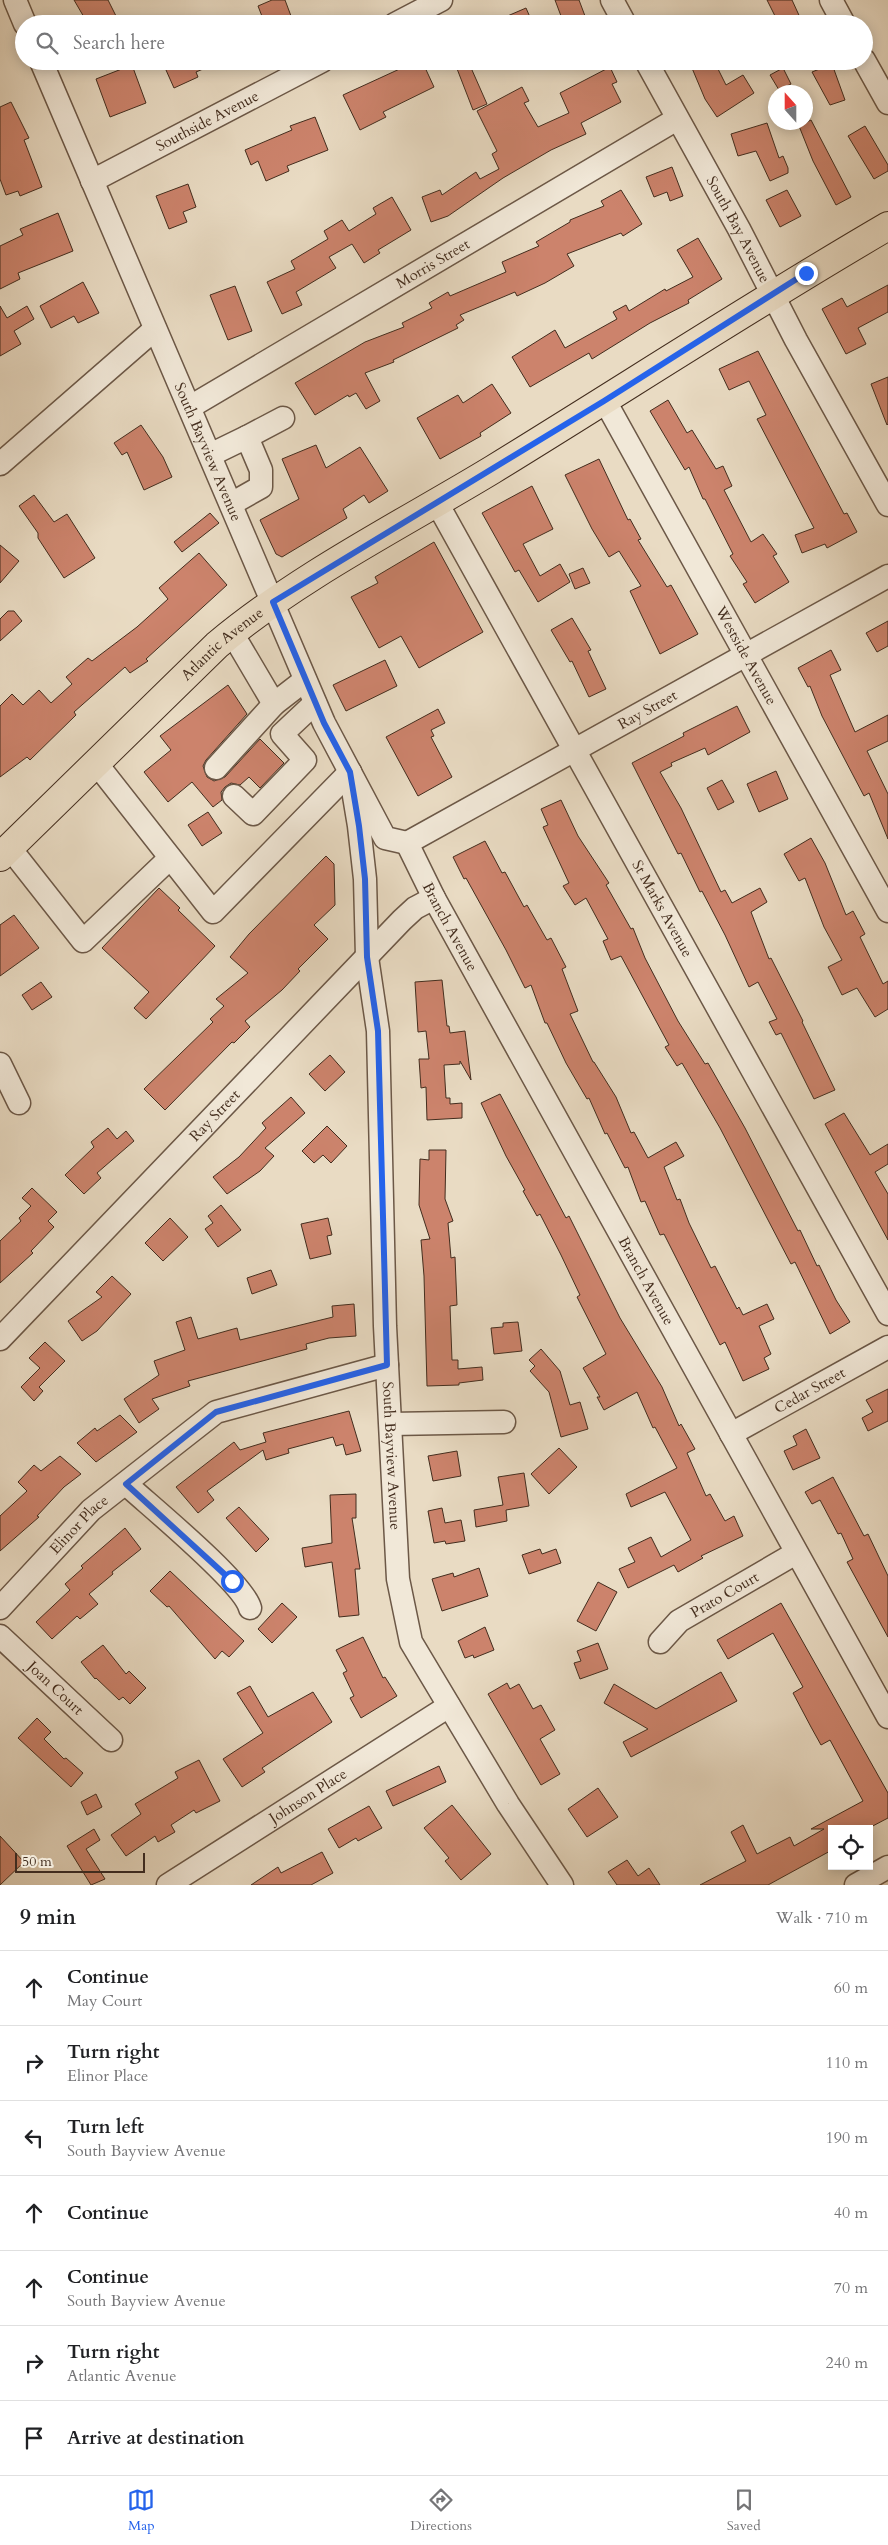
<!DOCTYPE html>
<meta charset="utf-8">
<style>
body{margin:0;font-family:Cardo,serif;background:#f6f6f6;color:#202124}
.controls{position:absolute;right:15px;bottom:15px;display:grid;overflow:hidden;border-radius:0px;box-shadow:0 2px 12px #0003}
.controls button{width:45px;height:45px;display:grid;place-items:center;padding:0;border:0;border-bottom:1px solid #e0e0e0;background:#fff;color:#202124;font:25px sans-serif}
.compass{position:absolute;left:768px;top:85px;width:45px;height:45px;border-radius:50%;background:#fff;box-shadow:0 2px 12px #0003;rotate:339deg}
.scale{position:absolute;left:15px;bottom:12px;width:130px;box-sizing:border-box;padding-left:5px;border:2px solid #432d1e;border-top:0;font-size:14px;line-height:18px;white-space:nowrap;color:#432d1e;-webkit-text-stroke:4px #f1e8d8;paint-order:stroke}
.stop{position:absolute;width:15px;height:15px;margin:-11px;border:4px solid #2563eb;border-radius:50%;background:#fff}
.stop.end{background:#2563eb;border-color:#fff;box-shadow:0 1px 5px #0008}
.list{margin:0;padding:0;list-style:none}
h2{display:flex;justify-content:space-between;align-items:center;height:65px;margin:0;padding:0 20px;font-size:21px}
h2 small{font-size:16px;font-weight:400;color:#757577}
.list li{display:grid;grid-template-columns:32px 1fr auto;gap:15px;align-items:center;box-sizing:border-box;height:75px;padding:0 20px;border-top:1px solid #e0e0e0}
.list b{display:block;font-size:19px;white-space:nowrap}
.list p{margin:0;font-size:16px;white-space:nowrap;color:#757577}
.list em{font-size:16px;font-style:normal;color:#757577}
.icon{flex:none;width:28px;height:28px;fill:none;stroke:currentColor;stroke-width:2;stroke-linecap:round;stroke-linejoin:round}
.map{position:relative;flex:none;width:888px;height:1885px;overflow:hidden}
.search{position:absolute;background:#fff;box-shadow:0 2px 12px #0003;left:15px;right:15px;top:15px;height:55px;display:flex;align-items:center;gap:12px;box-sizing:border-box;padding:0 18px;border-radius:28px;color:#757577;font-size:19px}
.sheet{height:590px;background:#fff}
nav{display:flex;justify-content:space-around;align-items:center;box-sizing:border-box;height:70px;border-top:1px solid #e0e0e0;background:#fff;font-size:14px;color:#757577}
nav a{display:grid;justify-items:center;gap:2px}
nav .on{color:#2563eb}
.map>svg:first-child{display:block}
.building{fill:#cc836c;stroke:#432d1e}
.lines{fill:none;stroke-linecap:round;stroke-linejoin:round}
.minor-casing{stroke:#6c5847;stroke-width:25}
.major-casing{stroke:#432d1e;stroke-width:30}
.minor{stroke:#f1e8d8;stroke-width:22}
.major{stroke:#e9dbc3;stroke-width:28}
.route{stroke:#2563eb;stroke-width:6}
.labels{text-anchor:middle;stroke-width:4;stroke-linejoin:round;paint-order:stroke}
.street-label{font-size:15px;fill:#432d1e;stroke:#f1e8d8}
</style>
<div class="map">
<svg width="888" height="1885" viewBox="0 0 888 1885">
<rect width="100%" height="100%" fill="#e9dbc3"/>
<filter id="stains"><feTurbulence type="fractalNoise" baseFrequency=".004" numOctaves="4"/><feColorMatrix values="0 0 0 0 .2 0 0 0 0 .09 0 0 0 0 .02 0 0 0 .5 -.17"/></filter>
<radialGradient id="worn" r=".72"><stop offset=".6" stop-color="#630" stop-opacity="0"/><stop offset="1" stop-color="#630" stop-opacity=".3"/></radialGradient>
<path class="building" d="M74,0h34l12,24h-32z
M272,0h13l9,24h-29l-7,-18z
M555,0h24l9,24h-24z
M767,0h25l11,24h-24z
M526,8l7,16h-44z
M162,61h60l-26,11 2,5 -24,11z
M417,61h5l12,26 -51,25 3,5 -26,13 -17,-35z
M454,61h14l19,43 -14,6z
M689,61h25l12,24 17,-10 11,18 -37,24 -12,-18z
M832,64l13,36 -15,5 -18,-33z
M132,65l14,38 -36,14 -14,-38z
M610,67l7,15 -5,2 9,18 -40,21 5,11 -35,16 -48,28 -55,38 -17,6 -9,-25 18,-7 2,5 34,-23 4,7 19,-10 -7,-15 5,-3 -20,-40 45,-24 7,14 -5,2 14,24 31,-14 -9,-20z
M783,68l8,16 -12,6 -9,-15z
M11,102l18,36 -5,2 18,47 -22,9 -2,-5 -12,4 -6,-16v-72z
M315,117l13,33 -41,16 2,5 -23,10 -8,-20 -7,4 -6,-15 47,-20 -2,-4z
M811,120l40,77 -15,8 -23,-44 -14,-35z
M767,123l12,35 4,-2 5,12v5l-18,8 -14,-30 -18,5 -7,-22z
M865,126l23,39v6l-14,8 -26,-43z
M672,167l11,29 -13,5 -3,-9 -13,5 -8,-20z
M188,184l8,23 -13,5 4,10 -18,7 -13,-33z
M621,190l21,34 -19,12 -2,-3 -54,21 7,12 -29,17 -28,13 -2,-4 -55,23 4,5 -8,5 2,3 -65,32 1,2 -29,11 15,28 -14,8 -10,-16 -7,4 -1,-2 -33,20 -20,-32 70,-41 39,-15 -2,-4 30,-15 -3,-5 19,-11 2,4 56,-24 -4,-10 37,-16 -3,-4 34,-20v-2l34,-14 -3,-5z
M787,190l14,26 -21,11 -14,-27z
M392,197l19,33 -33,20 2,3 -16,10 -12,-19 -23,13 7,11 -40,24 6,13 -20,9 -15,-32 28,-13 -4,-8 37,-22 -4,-8 18,-11 7,11 27,-17 -3,-6z
M58,213l15,38 -55,22 2,6 -20,10v-43l23,-11 -3,-6z
M698,238l24,41 -34,21 1,3 -39,20 -58,36 -3,-6 -59,34 -18,-30 43,-27 10,18 52,-29 -4,-7 13,-7 3,6 36,-22 1,2 27,-14 -16,-27z
M83,282l16,31 -21,10 -4,-7 -23,12 -11,-22z
M888,285v27l-30,16 8,16 -20,10 -24,-45 20,-11 5,9z
M235,286l17,45 -24,9 -18,-45z
M0,306l7,12 20,-12 7,13 -20,12 7,13 -21,12z
M758,351l86,163 3,-1 10,19 -30,16 -2,-4 -23,9 -7,-18 19,-7 -57,-109 9,-4 -17,-34 -20,9 -10,-21z
M888,377v47l-1,1 -16,-41z
M492,384l19,29 -31,20 1,3 -41,23 -23,-41 41,-23 5,8z
M668,400l19,33 5,-3 24,39 7,-3 9,20 -8,4 27,52 12,-8 14,20 -4,2 16,26 -34,21 -12,-19 4,-2 -17,-26 3,-2 -28,-55h-2l-14,-32 -4,3 -35,-59z
M141,425l22,32 9,20 -28,13 -17,-38 -5,3 -8,-12z
M316,445l10,23 34,-21 28,44 -19,12 -5,-8 -21,14 4,9 -65,39 -6,-3 -16,-34 39,-21 -17,-40z
M599,459l29,61 2,-1 11,20 -3,1 29,47 4,-2 27,49 -38,20 -30,-63 11,-5 -22,-35 -10,6 -17,-28 -27,-54z
M532,486l21,43 -30,15 17,32 20,-12 10,18 -32,20 -19,-32 -4,2 -33,-59z
M34,495l20,27 13,-8 28,44 -31,20 -26,-40v-5l-19,-27z
M210,513l9,10 -37,29 -8,-10z
M434,542l49,90 -64,36 -18,-32 -22,12 -28,-51 27,-14 -3,-6z
M0,545l19,16 -19,22z
M199,553l28,32 -81,74 2,2 -18,12 -5,-6 -51,45 2,3 -46,45 -3,-3 -27,20v-71l12,-12 11,11 16,-15 12,13 21,-19 -6,-7 22,-19 4,3 45,-34 31,-28 -9,-11z
M583,568l7,15 -15,6 -6,-15z
M8,611h6l8,10 -22,20v-22z
M572,618l19,32 -3,1 18,38 -17,8 -17,-36 -2,1 -19,-32z
M888,621v25l-11,6 -11,-19z
M831,650l10,20 -11,5 25,57 33,-17v26l-21,10 21,43v45l-19,-46 -5,3 -42,-80 -12,-30 -2,1 -10,-19z
M385,660l12,26 -51,25 -13,-26z
M228,685l19,29 -41,46 -3,6 4,11 7,4 11,-4 35,-38 24,24 -24,25 -11,-11 -9,8 -9,-2 -6,4 -4,5 1,8 -9,7 -21,-25 -24,20 -24,-30 27,-22 -11,-14z
M737,706l13,26 -42,23 -3,-7 -34,15 1,3 -12,6 21,36 40,84 4,-2 7,13 28,-15 7,14 -16,10 18,47 2,-1 32,63 -1,1 33,68 -21,9 -33,-66 -5,2 -7,-13 8,-3 -19,-37 -9,5 -24,-52 -23,-44 -2,1 -19,-39 -3,1 -46,-91 52,-27 -1,-3z
M438,709l7,14 -14,7 3,6 -3,1 21,40 -34,19 -32,-59z
M776,771l12,28 -29,13 -12,-28z
M722,780l12,22 -16,8 -11,-22z
M561,800l17,36 31,47 -3,2 25,44 2,-1 12,30 33,63 27,43 3,-1 37,65 53,103 2,-1 17,36 2,-1 17,35 14,22 -20,12 -35,-72 -4,2 -71,-136 -38,-65 -5,3 -12,-19 4,-2 -48,-89 -10,4 -8,-19 5,-2 -22,-41 -11,7 -12,-19 6,-3 -26,-56 5,-2 -7,-16z
M208,812l14,21 -20,13 -14,-21z
M811,838l14,25 21,52 7,-4 12,23 -5,3 23,47 5,-3v28l-13,8 -18,-29 -15,7 -14,-28 14,-7 -18,-33 -19,-49 -6,3 -15,-27z
M485,841l17,32 3,-1 19,35 3,-2 20,35 4,-2 15,29 -4,2 16,42 -8,3 23,48h1l22,35 15,36 3,-1 14,26 28,-16 8,14 -20,11 13,33 3,-1 9,24 22,45 4,-2 22,43 2,-2 4,8 24,-11 7,15 -15,7 12,28 -7,4 5,11 -26,12 -18,-39 -5,3 -56,-111 -4,1 -15,-34 -4,1 -13,-35 -3,1 -18,-35 -2,1 -16,-36 -2,1 -21,-36 -19,-40h-2l-14,-38 -6,3 -19,-38 -40,-72 -2,1 -11,-22z
M326,856l8,8 1,41 -21,20 14,14 -30,30 2,2 -18,19 -37,31 5,6 -16,16 -2,-1 -67,68 -21,-21 69,-67 -3,-3 14,-13 -8,-7 32,-26 -18,-16 19,-23z
M159,888l21,20 -2,2 37,36 -69,73 -12,-11 15,-16 -47,-44z
M14,915l25,33 -39,28v-51z
M442,980l5,46h2l1,7 15,-2 6,49 -11,-19v3l-16,1 2,33h4v6l12,-1v15l-35,2 -1,-33 -5,1 -2,-29h10l-3,-28 -8,1 -3,-50z
M41,982l11,15 -20,13 -10,-15z
M330,1055l15,17 -20,19 -16,-17z
M500,1094l66,124 3,-2 51,102 42,69 17,39 2,-2 14,25 -8,4 19,43 4,-2 15,27 9,-5 9,20 -42,20 2,2 -25,14 -4,-7 -46,23 -9,-19 16,-7 -7,-14 23,-11 10,20 30,-17 -26,-48 -34,15 -5,-13 51,-26 -22,-41 -2,1 -16,-36 -33,18 -7,-13h3l-17,-29 23,-14 -29,-57 3,-2 -19,-40 -21,-41 -3,2 -14,-25 2,-1 -19,-34 -25,-53z
M291,1097l14,16 -40,35 9,8 -14,15 -33,23 -14,-17 26,-20 27,-29 -4,-5z
M844,1113l26,42 18,-11v20l-13,8 13,22v46l-63,-116z
M327,1126l20,20 -16,17 -8,-8 -9,8 -12,-12z
M108,1128l9,11 9,-8 8,10 -37,32 4,5 -17,16 -19,-19 29,-28 -3,-5z
M429,1150h17l-1,49 8,22 -5,2 3,35 4,-1 2,48 -7,1 2,54h6v9l24,-2 1,13 -24,3v2l-32,1 -3,-110 -3,-36 9,-1 -11,-34 1,-46 9,1z
M32,1188l25,24 -9,9 6,6 -23,24 2,2 -33,30v-42l21,-20 -2,-3 12,-12 -9,-8z
M221,1205l20,25 -23,17 -13,-18 8,-6 -5,-7z
M170,1218l18,19 -25,24 -18,-18z
M328,1218l4,17 -5,1 4,18 -21,5 -9,-35z
M271,1270l6,15 -25,9 -5,-16z
M112,1276l19,18 -34,37 -15,10 -14,-20 34,-24 -6,-5z
M354,1304l2,32 -27,2 -23,6 1,5 -119,32 2,5 -38,13 7,10 -20,14 -15,-24 35,-24 -5,-14 31,-11 -9,-28 15,-5 7,22 39,-11 3,12 93,-23 -1,-11z
M518,1322l4,29 -28,3 -3,-26 12,-1v-4z
M45,1342l20,19 -26,26 4,4 -9,10 -13,-14 19,-19 -11,-10z
M541,1349l19,22 10,34 10,-3 8,27 -27,8 -12,-45 -19,-21 5,-5 -6,-6z
M888,1389v32l-20,10 -6,-13 11,-6 -7,-12z
M349,1411l12,40 -15,4 -3,-11 -7,2 -3,-9 -45,12 1,4 -23,7 -3,-10 -56,41 7,9 -16,13 -22,-26 58,-45 6,8 26,-8 -3,-9z
M120,1415l17,17 -41,30 -19,-19 18,-15 2,3z
M806,1429l14,29 -27,12 -9,-19 13,-6 -4,-9z
M559,1448l18,19 -28,27 -18,-20z
M457,1451l4,25 -28,5 -5,-25z
M60,1456l21,18 -17,13 -27,29 2,1 -39,34v-35l27,-25 -9,-9 16,-17 7,6z
M524,1473l5,33 -23,4 1,11 -31,6 -2,-17 29,-5 -5,-28z
M833,1477l31,59 4,-2 20,42v61l-41,-75 6,-3 -12,-26 -3,1 -18,-34 -8,4 -7,-12z
M356,1494v24h-4l8,51h-5l4,46 -20,2 -7,-55 -27,5 -3,-19 30,-5 -2,-48z
M239,1507l30,32 -13,13 -30,-34z
M442,1508l3,15 16,-3 4,21 -19,3 -1,-3 -11,2 -6,-32z
M125,1528l16,21 -29,23 1,2 -24,20 9,10 -18,15 -3,-3 -25,23 -16,-17 34,-32 -5,-6 18,-16 -2,-2z
M540,1549l2,5 14,-5 5,14 -32,11 -7,-19z
M479,1568l9,28 -46,15 -10,-32 21,-6 1,4z
M170,1571l74,70 -15,16 -7,-6 -7,8 -46,-53 -2,1 -17,-16z
M598,1582l19,10 -21,39 -19,-10z
M282,1603l15,14 -25,26 -14,-14z
M781,1603l107,190v25l-21,11h-35v21l-64,35h-68l46,-24 -15,-29 12,-7 14,29 33,-17 4,9 30,-17h-13l52,-28 -33,-61 -9,5 -10,-18 -18,-34 10,-6 -30,-54 -45,26 -11,-19z
M485,1627l9,23 -20,8 -1,-3 -8,3 -7,-17z
M363,1637l20,41 2,-1 12,19 -36,22 -11,-20 4,-2 -11,-23 4,-2 -11,-21z
M598,1643l10,26 -28,10 -6,-16 7,-2 -4,-10z
M103,1645l23,29 3,-3 17,17 -16,16 -7,-7 -4,3 -23,-22 -1,1 -14,-17z
M721,1672l16,29 -106,56 -8,-15 25,-13 -44,-26 10,-19 42,25z
M507,1683l3,6 9,-5 14,25 8,-4 14,25 -15,9 20,35 -19,11 -53,-91z
M250,1686l18,31 45,-25 19,30 -70,46 3,4 -23,15 -19,-28 40,-26 -26,-40z
M37,1718l14,14 -7,7 20,20 2,-1 17,15 -12,14 -53,-49z
M199,1760l21,41 -24,12 -2,-3 -23,15 4,7 -17,10 -3,-6 -29,20 -15,-21 30,-21 -6,-10 43,-26 -3,-6z
M439,1766l7,16 -53,24 -7,-15z
M598,1788l20,29 -31,20 -19,-28z
M96,1794l6,13 -15,8 -6,-13z
M452,1805l39,49 -30,26 -16,-19 4,-3 -25,-30z
M369,1806l13,22 -24,13 -2,-3 -17,10 -11,-19z
M94,1829l6,11 -14,9 19,30 -14,6 -24,-39z
M0,1836l24,26 -24,23z
M322,1852l11,21 -22,12h-60l27,-18 3,6z
M627,1860l11,16 11,-8 11,17h-43l-9,-13z"/>
<g class="lines">
<defs>
<g id="minor">
<path d="M15,0l10,24"/>
<path d="M612,0l13,24"/>
<path d="M831,0l13,24"/>
<path d="M395,24l46,-24"/>
<path d="M864,60l24,43"/>
<path id="s1" d="M41,61l283,662 61,115 22,5"/>
<path id="s2" d="M646,61l93,168 57,111 92,165"/>
<path id="s3" d="M92,181l230,-120"/>
<path id="s4" d="M605,401l283,510"/>
<path id="s5" d="M190,407l487,-288"/>
<path d="M247,437l36,-19"/>
<path d="M210,455l37,-18 14,33v17l-30,17"/>
<path d="M0,464l155,-135"/>
<path id="s6" d="M437,503l451,811"/>
<path d="M232,633l42,71 31,-24"/>
<path d="M96,763l117,149 137,-140"/>
<path d="M216,768l58,-64"/>
<path id="s7" d="M350,772l9,54 6,53 2,78 11,74 7,295 13,253 13,63 97,162 54,81"/>
<path d="M234,796l19,18 52,-54 -23,-26 33,-31"/>
<path id="s8" d="M407,843l27,55 454,819"/>
<path id="s9" d="M407,843l481,-267"/>
<path d="M9,847l74,94 87,-83"/>
<path d="M0,1064l19,39"/>
<path id="s10" d="M0,1339l402,-419 13,-12 19,-10"/>
<path d="M391,1424l113,-2"/>
<path id="s11" d="M731,1434l157,-87"/>
<path d="M126,1484c24,22 117,98 124,124"/>
<path id="s12" d="M0,1608l91,-98 125,-98 171,-47"/>
<path id="s13" d="M0,1636l111,104"/>
<path id="s14" d="M660,1642l19,-21 117,-68"/>
<path id="s15" d="M168,1885l281,-179"/>
<path d="M856,1885l32,-18"/>
</g>
<g id="major">
<path id="s16" d="M0,857l217,-212c81,-68 184,-120 275,-175 132,-81 262,-166 396,-244"/>
</g>
</defs>
<use href="#minor" class="minor-casing"/>
<use href="#major" class="major-casing"/>
<use href="#minor" class="minor"/>
<use href="#major" class="major"/>
</g>
<g class="lines">
<path class="route" d="M232,1581l-106,-97 90,-72 171,-47 -9,-334 -11,-74 -2,-78 -6,-53 -9,-54 -26,-49 -51,-121 331,-201 202,-128"/>
</g>
<g class="labels">
<g class="street-label">
<text dy="5" stroke="none"><textPath href="#s3" startOffset="130">Southside Avenue</textPath></text>
<text dy="5" stroke="none"><textPath href="#s2" startOffset="192">South Bay Avenue</textPath></text>
<text dy="5" stroke="none"><textPath href="#s5" startOffset="282">Morris Street</textPath></text>
<text dy="5" stroke="none"><textPath href="#s1" startOffset="425">South Bayview Avenue</textPath></text>
<text dy="5" stroke="none"><textPath href="#s16" startOffset="308">Atlantic Avenue</textPath></text>
<text dy="5" stroke="none"><textPath href="#s4" startOffset="291">Westside Avenue</textPath></text>
<text dy="5" stroke="none"><textPath href="#s9" startOffset="275">Ray Street</textPath></text>
<text dy="5" stroke="none"><textPath href="#s6" startOffset="464">St Marks Avenue</textPath></text>
<text dy="5" stroke="none"><textPath href="#s8" startOffset="94">Branch Avenue</textPath></text>
<text dy="5" stroke="none"><textPath href="#s10" startOffset="310">Ray Street</textPath></text>
<text dy="5" stroke="none"><textPath href="#s8" startOffset="499">Branch Avenue</textPath></text>
<text dy="5" stroke="none"><textPath href="#s11" startOffset="90">Cedar Street</textPath></text>
<text dy="5" stroke="none"><textPath href="#s7" startOffset="686">South Bayview Avenue</textPath></text>
<text dy="5" stroke="none"><textPath href="#s12" startOffset="115">Elinor Place</textPath></text>
<text dy="5" stroke="none"><textPath href="#s14" startOffset="81">Prato Court</textPath></text>
<text dy="5" stroke="none"><textPath href="#s13" startOffset="76">Joan Court</textPath></text>
<text dy="5" stroke="none"><textPath href="#s15" startOffset="166">Johnson Place</textPath></text>
</g>
</g>
<rect width="100%" height="100%" filter="url(#stains)"/>
<rect width="100%" height="100%" fill="url(#worn)"/>
</svg>
<div class="controls">
<button><svg class="icon" aria-label="locate" viewBox="0 0 24 24"><circle cx="12" cy="12" r="6"/><path d="M12 2v4M12 18v4M2 12h4M18 12h4"/></svg></button>
</div>
<svg class="compass" viewBox="-18 -18 36 36"><path d="M0-13l5 13h-10z" fill="#e53935"/><path d="M0 13l5-13h-10z" fill="#757577"/></svg>
<div class="scale">50 m</div>
<div class="stop" style="left:232px;top:1581px"></div>
<div class="stop end" style="left:806px;top:273px"></div>
<div class="search"><svg class="icon" aria-label="search" viewBox="0 0 24 24"><circle cx="10" cy="10" r="6"/><path d="M15 15l6 6"/></svg>Search here</div>
</div>
<section class="sheet">
<h2>9 min<small>Walk · 710 m</small></h2>
<ul class="list">
<li><svg class="icon" aria-label="ahead" viewBox="0 0 24 24"><path d="M12 20V5M6 11l6-6 6 6"/></svg><div><b>Continue</b><p>May Court</p></div><em>60 m</em></li>
<li><svg class="icon" aria-label="right" viewBox="0 0 24 24"><path d="M7 20v-9h11M14 6l5 5-5 5"/></svg><div><b>Turn right</b><p>Elinor Place</p></div><em>110 m</em></li>
<li><svg class="icon" aria-label="left" viewBox="0 0 24 24"><path d="M17 20v-9H6M10 6l-5 5 5 5"/></svg><div><b>Turn left</b><p>South Bayview Avenue</p></div><em>190 m</em></li>
<li><svg class="icon" aria-label="ahead" viewBox="0 0 24 24"><path d="M12 20V5M6 11l6-6 6 6"/></svg><div><b>Continue</b></div><em>40 m</em></li>
<li><svg class="icon" aria-label="ahead" viewBox="0 0 24 24"><path d="M12 20V5M6 11l6-6 6 6"/></svg><div><b>Continue</b><p>South Bayview Avenue</p></div><em>70 m</em></li>
<li><svg class="icon" aria-label="right" viewBox="0 0 24 24"><path d="M7 20v-9h11M14 6l5 5-5 5"/></svg><div><b>Turn right</b><p>Atlantic Avenue</p></div><em>240 m</em></li>
<li><svg class="icon" aria-label="arrive" viewBox="0 0 24 24"><path d="M6 21V4h12l-3 4 3 4H6"/></svg><div><b>Arrive at destination</b></div></li>
</ul>
</section>
<nav>
<a class="on"><svg class="icon" aria-label="map" viewBox="0 0 24 24"><path d="M3 6l6-2 6 2 6-2v14l-6 2-6-2-6 2zM9 4v14M15 6v14"/></svg>Map</a>
<a><svg class="icon" aria-label="directions" viewBox="0 0 24 24"><path d="M12 3l9 9-9 9-9-9zM9 14v-3h6M13 9l2 2-2 2"/></svg>Directions</a>
<a><svg class="icon" aria-label="saved" viewBox="0 0 24 24"><path d="M7 4h10v16l-5-4-5 4z"/></svg>Saved</a>
</nav>
